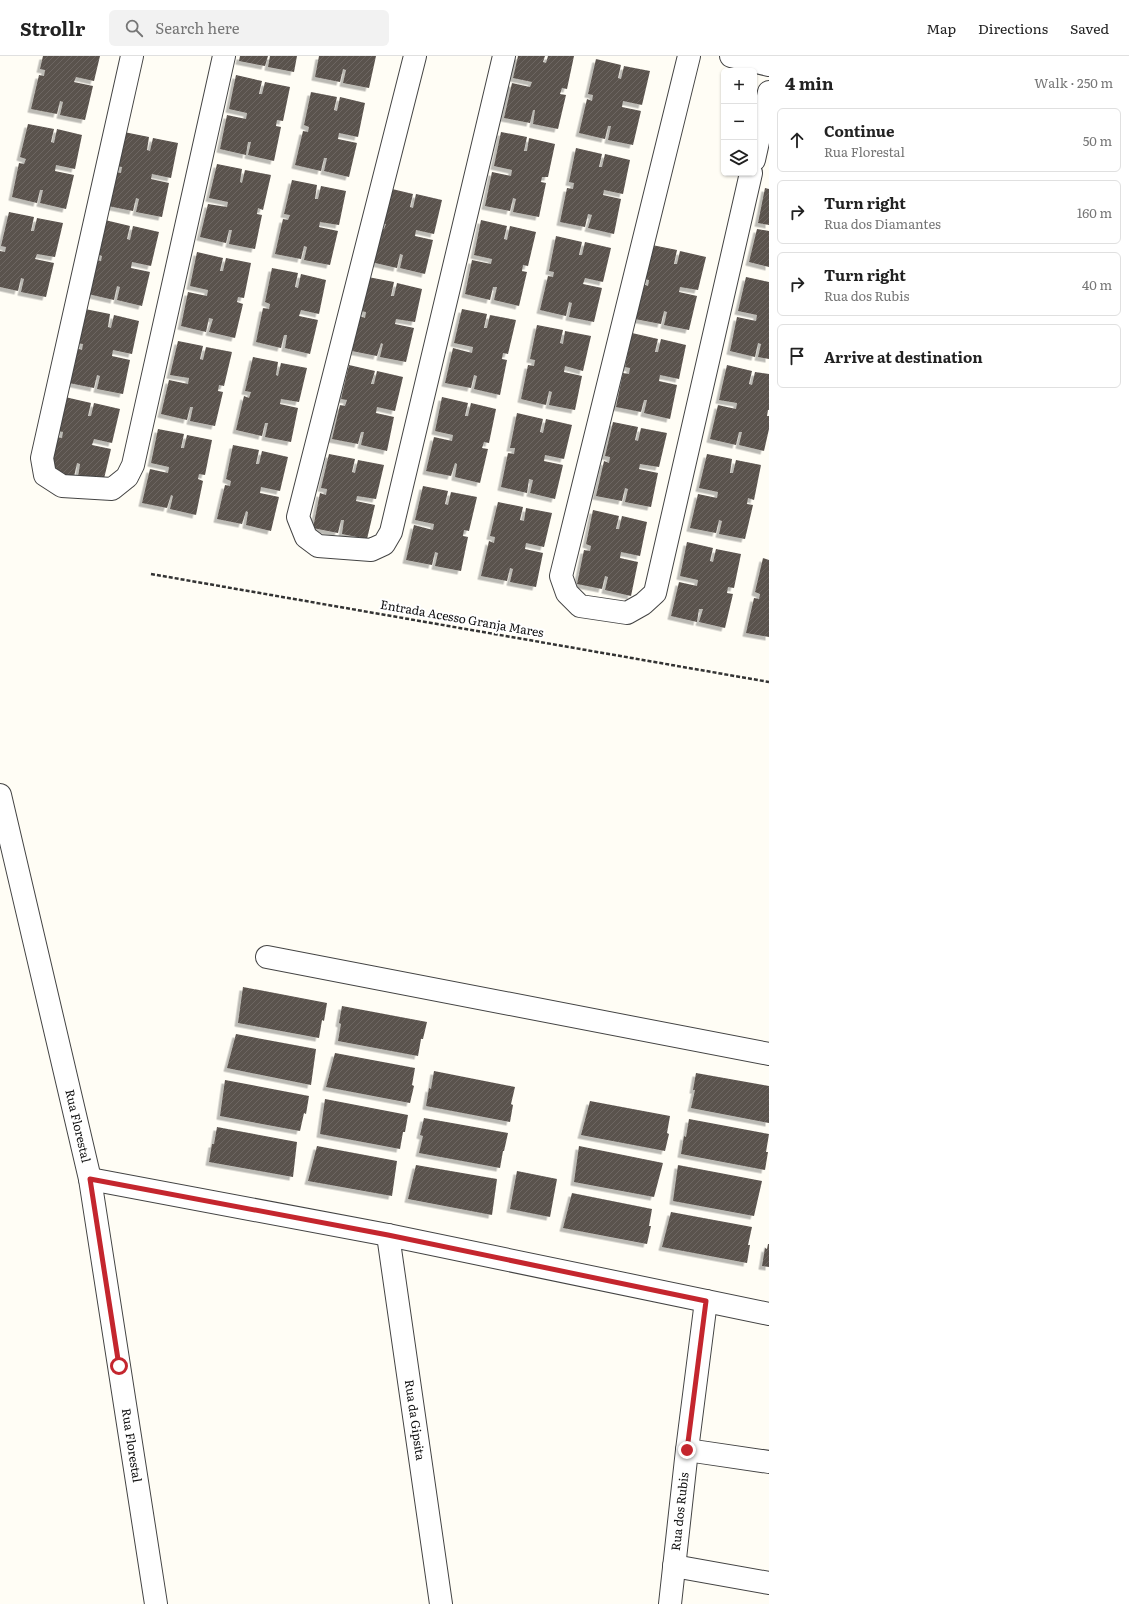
<!DOCTYPE html>
<meta charset="utf-8">
<style>
body{margin:0;font-family:Literata,serif;background:#f2f2f2;color:#222}
.controls{position:absolute;right:12px;top:12px;display:grid;overflow:hidden;border-radius:6px;box-shadow:0 1px 3px #0004}
.controls button{width:36px;height:36px;display:grid;place-items:center;padding:0;border:0;border-bottom:1px solid #e0e0e0;background:#fff;color:#222;font:20px sans-serif}
.stop{position:absolute;width:12px;height:12px;margin:-9px;border:3px solid #c4262e;border-radius:50%;background:#fff}
.stop.end{background:#c4262e;border-color:#fff;box-shadow:0 1px 4px #0008}
.list{margin:0;padding:0;list-style:none}
h2{display:flex;justify-content:space-between;align-items:center;height:52px;margin:0;padding:0 16px;font-size:17px}
h2 small{font-size:13px;font-weight:400;color:#767676}
.list li{display:grid;grid-template-columns:26px 1fr auto;gap:12px;align-items:center;box-sizing:border-box;height:64px;margin:0 8px 8px;padding:0 8px;border:1px solid #e0e0e0;border-radius:6px}
.list b{display:block;font-size:15px;white-space:nowrap}
.list p{margin:0;font-size:13px;white-space:nowrap;color:#767676}
.list em{font-size:13px;font-style:normal;color:#767676}
.icon{flex:none;width:22px;height:22px;fill:none;stroke:currentColor;stroke-width:2;stroke-linecap:round;stroke-linejoin:round}
.map{position:relative;flex:none;width:769px;height:1548px;overflow:hidden}
header{display:flex;align-items:center;gap:24px;box-sizing:border-box;height:56px;padding:0 20px;background:#fff;border-bottom:1px solid #e0e0e0}
header strong{font-size:19px}
nav{display:flex;gap:22px;margin-inline-start:auto;font-size:14px}
.search{width:280px;height:36px;background:#f2f2f2;display:flex;align-items:center;gap:10px;box-sizing:border-box;padding:0 14px;border-radius:6px;color:#767676;font-size:15px}
main{display:flex}
aside{flex:1;background:#fff}
.map>svg:first-child{display:block}
.building{fill:url(#building-hatch);filter:url(#shadow)}
.lines{fill:none;stroke-linecap:round;stroke-linejoin:round}
.minor-casing{stroke:#444;stroke-width:24}
.path{stroke:#333;stroke-width:2.5;stroke-dasharray:4 2;stroke-linecap:butt}
.minor{stroke:#fff;stroke-width:22}
.route{stroke:#c4262e;stroke-width:5}
.labels{text-anchor:middle;stroke-width:4;stroke-linejoin:round;paint-order:stroke}
.street-label{font-size:12px;fill:#111;stroke:#fff}
</style>
<header>
<strong>Strollr</strong>
<div class="search"><svg class="icon" aria-label="search" viewBox="0 0 24 24"><circle cx="10" cy="10" r="6"/><path d="M15 15l6 6"/></svg>Search here</div>
<nav><a>Map</a><a>Directions</a><a>Saved</a></nav>
</header>
<main>
<div class="map">
<svg width="769" height="1548" viewBox="0 0 769 1548">
<defs>
<pattern id="building-hatch" width="6" height="6" patternUnits="userSpaceOnUse"><rect width="6" height="6" fill="#5a524d"/><path d="M-1 1l2-2M0 6l6-6M5 7l2-2" fill="none" stroke="#6d6662"/></pattern>
<filter id="shadow"><feDropShadow dx="-3.5" dy="3.5" stdDeviation="0" flood-color="#0004"/></filter>
</defs>
<rect width="100%" height="100%" fill="#fffdf5"/>
<path class="building" d="M43,0h57l-6,25 -18,-4 -2,5 19,4 -8,34 -25,-5 3,-13 -3,-1 -3,13 -26,-5 8,-34 5,1 1,-6 -5,-1z
M240,0h28l-3,10 -26,-5z
M270,0h27l-3,16 -26,-5z
M319,0h57l-7,32 -26,-5 3,-13 -3,-1 -3,13 -25,-5z
M518,0h27l-2,6 3,1 2,-7h26l-7,33 -5,-1 -2,6 6,1 -8,34 -25,-5 2,-14h-2l-3,13 -26,-5 8,-35 18,4 2,-5 -19,-4z
M596,3l25,6 -3,13 3,1 3,-13 26,5 -8,34 -19,-4 -1,6 19,4 -8,34 -25,-5 3,-14h-3l-3,13 -26,-6 8,-34 5,2 1,-6 -5,-1z
M236,19l26,6 -3,13h3l3,-12 25,5 -7,34 -6,-1 -1,6 5,1 -7,34 -26,-6 3,-13h-3l-2,13 -26,-6 7,-34 19,4 1,-6 -18,-4z
M311,36l26,5 -3,13 3,1 3,-14 25,6 -7,34 -19,-4 -1,6 19,4 -8,34 -25,-6 3,-13h-3l-3,13 -26,-6 8,-34 5,1 1,-5 -5,-2z
M28,68l26,5 -3,13 3,1 3,-14 25,6 -7,34 -19,-4 -1,6 19,4 -8,34 -26,-6 3,-13h-3l-3,13 -25,-6 7,-34 5,1 2,-5 -6,-2z
M124,76l25,5 -2,13 3,1 3,-13 25,5 -7,35 -19,-4 -1,5 18,4 -7,34 -26,-5 3,-13 -3,-1 -3,13 -25,-5 7,-34 6,1 1,-6 -6,-1z
M501,76l26,5 -3,14h3l2,-13 26,6 -7,33h-6l-1,5 5,1 -7,34 -26,-5 3,-13 -3,-1 -3,13 -25,-5 7,-34 19,4 1,-6 -18,-4z
M576,92l26,6 -3,13h3l3,-13 25,6 -7,34 -19,-4 -1,5 18,4 -7,35 -26,-6 4,-13 -4,-1 -3,13 -25,-5 7,-34 6,1 1,-6 -5,-1z
M217,108l25,5 -2,13 2,1 3,-13 26,5 -8,35 -5,-2 -1,6 5,1 -7,34 -26,-5 3,-14h-3l-3,13 -26,-6 8,-33 19,3 1,-5 -19,-4z
M292,124l25,5 -2,14h3l3,-13 25,5 -7,34 -19,-3 -1,5 19,4 -8,34 -26,-5 3,-13 -3,-1 -3,13 -26,-5 8,-35 5,1 2,-5 -6,-1z
M388,132l25,6 -3,13 3,1 3,-14 26,6 -8,34 -18,-4 -1,6 18,4 -8,34 -25,-6 3,-13 -3,-1 -3,14 -26,-6 8,-34 5,1 2,-5 -6,-2z
M765,132l4,1v36l-11,-2z
M9,156l25,5 -3,14h3l3,-13 26,5 -8,34 -18,-3 -2,5 19,4 -8,34 -25,-5 3,-13 -3,-1 -3,13 -18,-4v-36l5,1 1,-5 -5,-1z
M105,164l25,6 -3,13 3,1 3,-14 26,6 -8,34 -19,-4 -1,6 19,4 -8,34 -25,-6 3,-13 -3,-1 -3,14 -26,-6 8,-34 5,1 1,-5 -5,-2z
M481,164l26,6 -3,13 3,1 3,-14 26,6 -8,34 -5,-1 -1,6 5,1 -8,34 -25,-6 3,-13h-4l-3,13 -25,-6 7,-34 19,4 1,-5 -18,-4z
M757,173l12,2v36l-20,-5z
M556,180l26,6 -3,13h3l3,-13 26,6 -8,34 -18,-4 -2,6 19,4 -8,34 -25,-5 3,-14 -3,-1 -3,14 -26,-6 8,-34 5,1 1,-5 -5,-1z
M652,189l25,5 -3,14h3l3,-13 26,6 -8,33 -18,-3 -1,5 18,4 -8,34 -25,-5 3,-13 -3,-1 -3,13 -26,-5 8,-35 5,2 1,-6 -5,-1z
M197,196l26,6 -3,13h3l3,-13 25,5 -7,35 -6,-1 -1,5 6,2 -8,34 -26,-6 4,-13 -4,-1 -3,14 -25,-6 7,-34 19,4 1,-6 -18,-4z
M272,212l26,5 -3,14 3,1 3,-14 25,6 -7,34 -18,-4 -2,6 19,4 -8,34 -25,-6 2,-13h-3l-3,13 -25,-6 7,-34 6,1 1,-5 -5,-2z
M368,221l26,5 -3,14h3l3,-13 25,6 -7,33 -19,-3 -1,5 19,4 -8,34 -26,-5 3,-13 -2,-1 -4,13 -25,-5 8,-35 5,2 1,-6 -5,-1z
M746,221l23,5v77l-11,-2 3,-13 -3,-1 -3,14 -25,-6 7,-34 19,4 1,-6 -19,-4z
M85,253l25,5 -2,13 3,1 3,-13 25,6 -7,33 -19,-4 -1,6 18,4 -7,34 -26,-5 3,-13 -3,-1 -3,13 -25,-5 7,-35 6,2 1,-6 -6,-1z
M462,253l25,5 -3,14h3l3,-13 26,5 -8,34 -5,-1 -1,6 5,1 -7,35 -26,-6 3,-13 -3,-1 -3,13 -26,-5 8,-35 19,5 1,-6 -19,-4z
M537,269l26,5 -3,13 3,1 2,-13 26,5 -8,35 -18,-5 -1,6 18,4 -7,34 -26,-5 3,-13 -3,-1 -3,14 -25,-6 7,-34 6,1 1,-6 -5,-1z
M632,277l26,6 -3,13h3l3,-13 25,6 -7,34 -19,-4 -1,6 18,4 -7,34 -26,-6 3,-13h-3l-3,12 -25,-5 7,-34 6,1 1,-6 -5,-1z
M178,285l25,5 -3,13 3,1 3,-13 26,5 -8,34 -5,-1 -1,6 5,1 -8,34 -25,-5 3,-14h-3l-3,13 -26,-6 8,-34 19,4 1,-6 -19,-3z
M253,301l25,5 -2,13 2,1 3,-13 26,5 -8,34 -18,-3 -1,5 18,4 -7,34 -26,-5 3,-14h-3l-3,13 -26,-6 8,-34 5,2 2,-6 -6,-1z
M349,309l26,6 -4,13h3l3,-13 26,6 -8,34 -18,-4 -1,6 18,4 -7,34 -26,-6 3,-13h-3l-3,12 -26,-5 8,-34 5,1 2,-6 -6,-1z
M727,309l25,6 -3,13 3,1 3,-13 14,2v36h-1l-1,6h2v13l-5,22 -25,-6 3,-13h-3l-3,13 -26,-6 8,-34 18,4 1,-6 -18,-3z
M65,341l26,6 -3,13h3l3,-13 26,6 -8,34 -18,-4 -2,6 19,4 -8,34 -25,-6 2,-13 -3,-1 -3,14 -25,-6 7,-34 6,1 1,-6 -5,-1z
M442,341l26,6 -3,13h3l3,-13 25,6 -7,34 -5,-1 -2,6 6,1 -8,34 -25,-6 2,-13 -2,-1 -4,13 -25,-5 8,-34 18,4 1,-6 -18,-4z
M517,357l26,6 -3,13 3,1 3,-14 26,6 -8,34 -19,-4 -1,6 19,4 -8,34 -25,-6 3,-13 -4,-1 -2,14 -26,-6 7,-34 6,1 1,-6h-5z
M613,366l25,5 -3,13 3,1 3,-13 26,5 -8,34 -19,-3 -1,5 19,4 -7,34 -26,-5 3,-13 -3,-1 -3,13 -26,-5 8,-35 5,2 1,-6 -5,-1z
M158,373l26,5 -3,14h3l3,-13 25,5 -7,35 -6,-1 -1,5 5,2 -7,34 -26,-6 3,-13 -2,-1 -4,13 -25,-5 8,-34 18,4 1,-6 -18,-4z
M233,389l26,5 -3,14h3l3,-13 26,6 -8,34 -19,-4 -1,6 19,4 -8,34 -25,-6 2,-13 -2,-1 -4,13 -25,-5 8,-34 5,1 1,-5 -5,-2z
M329,398l26,5 -3,13 3,1 3,-13 26,5 -8,34 -19,-3 -1,5 19,4 -8,34 -25,-5 2,-14h-3l-3,13 -25,-5 7,-35 6,2 1,-6 -6,-1z
M707,398l25,5 -2,14h3l3,-13 25,5 -7,35 -6,-2 -1,6 6,1 -8,34 -26,-5 3,-13 -3,-1 -3,13 -26,-5 8,-34 19,4 1,-6 -19,-4z
M423,430l25,5 -3,13 3,1 3,-13 26,5 -8,34 -5,-1 -1,6 5,1 -7,34 -26,-5 3,-13 -3,-1 -3,13 -26,-5 8,-35 19,5 1,-6 -19,-4z
M498,446l25,5 -3,13 4,1 2,-13 26,5 -8,34 -18,-4 -1,6 18,4 -7,34 -26,-5 3,-13 -3,-1 -3,13 -26,-5 8,-35 5,2 1,-6 -5,-1z
M593,454l26,6 -3,13h3l3,-13 25,6 -7,34 -19,-4 -1,6 18,4 -7,34 -26,-6 3,-13 -3,-1 -3,13 -25,-5 7,-34 6,1 1,-5 -5,-2z
M687,486l26,6 -3,13 3,1 3,-13 25,5 -7,34 -6,-1 -1,6 6,1 -8,34 -26,-6 4,-13h-4l-2,13 -26,-6 8,-34 18,4 1,-6 -18,-4z
M763,502l6,2v77l-23,-4 8,-35 5,1 1,-5 -5,-2z
M243,931l84,16 -3,18 -2,-1 -3,18 -81,-15z
M342,950l85,16 -4,17h-2l-3,17 -80,-15 3,-17 -2,-1z
M236,978l80,15 -5,36 -84,-17z
M335,997l80,15 -3,17 2,1 -4,17 -84,-16z
M434,1015l81,16 -4,17 2,1 -3,17 -84,-16 3,-18 2,1z
M696,1017l73,13v37l-78,-15 4,-18h-2z
M225,1024l84,16 -3,18 -2,-1 -4,18 -80,-15z
M325,1043l83,16 -3,17h-2l-3,17 -80,-15z
M590,1045l80,15 -3,17 2,1 -4,17 -84,-16z
M424,1062l84,15 -4,18h-1l-3,17 -81,-15 4,-17 -3,-1z
M689,1063l80,15 -3,18h2l-3,18 -84,-16 3,-18 2,1z
M217,1071l80,15 -4,35 -84,-15 3,-18h2z
M317,1090l80,15 -5,35 -84,-15z
M579,1090l84,17 -9,34 -80,-15z
M416,1109l81,14 -5,36 -84,-16z
M678,1109l84,16 -8,35 -81,-15z
M517,1115l40,8 -7,38 -40,-8z
M572,1137l80,16 -3,17h2l-4,18 -84,-16z
M671,1156l81,15 -4,18h2l-3,18 -85,-16z
M768,1188h1v23l-7,-1 3,-18 2,1z"/>
<g class="lines">
<defs>
<g id="minor">
<path d="M132,0l-90,402 3,17 17,11 50,3 15,-12 6,-12 91,-409"/>
<path d="M415,0l-117,461 8,20 12,9 53,4 13,-6 7,-12 113,-476"/>
<path d="M689,0l-128,520 6,17 13,13 47,7 16,-9 12,-11 96,-420"/>
<path d="M731,0l38,9"/>
<path d="M754,104l15,-68"/>
<path id="s1" d="M0,739l90,384 66,425"/>
<path d="M267,901l502,97"/>
<path d="M90,1123l298,56 381,79"/>
<path id="s2" d="M388,1179l53,369"/>
<path d="M687,1394l82,12"/>
<path d="M674,1510l95,17"/>
<path id="s3" d="M670,1548l17,-154 19,-149"/>
</g>
</defs>
<use href="#minor" class="minor-casing"/>
<path class="path" d="M151,518l618,108"/>
<use href="#minor" class="minor"/>
</g>
<g class="lines">
<path class="route" d="M119,1310l-29,-187 298,56 318,66 -19,149"/>
</g>
<g class="labels">
<g class="street-label">
<text transform="translate(462 563) rotate(10)" y="4">Entrada Acesso Granja Mares</text>
<text dy="4" stroke="none"><textPath href="#s1" startOffset="340">Rua Florestal</textPath></text>
<text dy="4" stroke="none"><textPath href="#s2" startOffset="187">Rua da Gipsita</textPath></text>
<text dy="4" stroke="none"><textPath href="#s1" startOffset="664">Rua Florestal</textPath></text>
<text dy="4" stroke="none"><textPath href="#s3" startOffset="93">Rua dos Rubis</textPath></text>
</g>
</g>
</svg>
<div class="controls">
<button>+</button>
<button>−</button>
<button><svg class="icon" aria-label="layers" viewBox="0 0 24 24"><path d="M12 4l9 5-9 5-9-5zM3 14l9 5 9-5"/></svg></button>
</div>
<div class="stop" style="left:119px;top:1310px"></div>
<div class="stop end" style="left:687px;top:1394px"></div>
</div>
<aside>
<h2>4 min<small>Walk · 250 m</small></h2>
<ul class="list">
<li><svg class="icon" aria-label="ahead" viewBox="0 0 24 24"><path d="M12 20V5M6 11l6-6 6 6"/></svg><div><b>Continue</b><p>Rua Florestal</p></div><em>50 m</em></li>
<li><svg class="icon" aria-label="right" viewBox="0 0 24 24"><path d="M7 20v-9h11M14 6l5 5-5 5"/></svg><div><b>Turn right</b><p>Rua dos Diamantes</p></div><em>160 m</em></li>
<li><svg class="icon" aria-label="right" viewBox="0 0 24 24"><path d="M7 20v-9h11M14 6l5 5-5 5"/></svg><div><b>Turn right</b><p>Rua dos Rubis</p></div><em>40 m</em></li>
<li><svg class="icon" aria-label="arrive" viewBox="0 0 24 24"><path d="M6 21V4h12l-3 4 3 4H6"/></svg><div><b>Arrive at destination</b></div></li>
</ul>
</aside>
</main>
